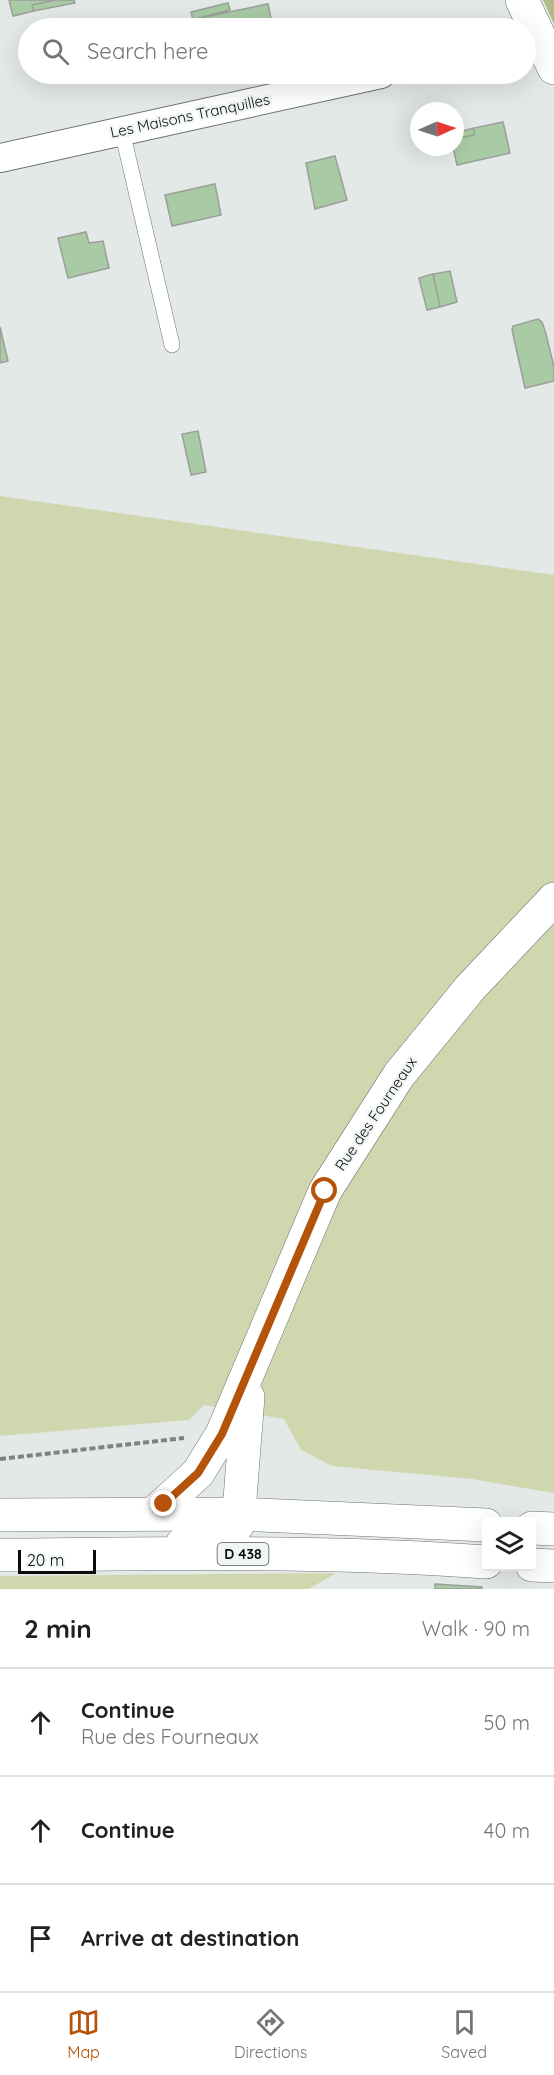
<!DOCTYPE html>
<meta charset="utf-8">
<style>
body{margin:0;font-family:Quicksand,sans-serif;background:#f2f2f2;color:#202124}
.controls{position:absolute;right:18px;bottom:18px;display:grid;overflow:hidden;border-radius:6px;box-shadow:0 6px 24px #0002}
.controls button{width:54px;height:54px;display:grid;place-items:center;padding:0;border:0;border-bottom:2px solid #e0e0e0;background:#fff;color:#202124;font:30px sans-serif}
.compass{position:absolute;left:410px;top:102px;width:54px;height:54px;border-radius:50%;background:#fff;box-shadow:0 6px 24px #0002;rotate:87deg}
.scale{position:absolute;left:18px;bottom:15px;width:78px;box-sizing:border-box;padding-left:6px;border:3px solid #0b0c0c;border-top:0;font-size:16px;line-height:21px;white-space:nowrap;color:#0b0c0c;-webkit-text-stroke:4px #f0f6f4;paint-order:stroke}
.stop{position:absolute;width:18px;height:18px;margin:-14px;border:4px solid #b45309;border-radius:50%;background:#fff}
.stop.end{background:#b45309;border-color:#fff;box-shadow:0 2px 6px #0008}
.list{margin:0;padding:0;list-style:none}
h2{display:flex;justify-content:space-between;align-items:center;height:78px;margin:0;padding:0 24px;font-size:26px}
h2 small{font-size:20px;font-weight:400;color:#757577}
.list li{display:grid;grid-template-columns:39px 1fr auto;gap:18px;align-items:center;box-sizing:border-box;height:108px;padding:0 24px;border-top:2px solid #e0e0e0}
.list b{display:block;font-size:22px;white-space:nowrap}
.list p{margin:0;font-size:20px;white-space:nowrap;color:#757577}
.list em{font-size:20px;font-style:normal;color:#757577}
.icon{flex:none;width:33px;height:33px;fill:none;stroke:currentColor;stroke-width:2;stroke-linecap:round;stroke-linejoin:round}
.map{position:relative;flex:none;width:554px;height:1589px;overflow:hidden}
.search{position:absolute;background:#fff;box-shadow:0 6px 24px #0002;left:18px;right:18px;top:18px;height:66px;display:flex;align-items:center;gap:15px;box-sizing:border-box;padding:0 21px;border-radius:33px;color:#757577;font-size:22px}
.sheet{height:402px;background:#fff}
nav{display:flex;justify-content:space-around;align-items:center;box-sizing:border-box;height:84px;border-top:2px solid #e0e0e0;background:#fff;font-size:16px;color:#757577}
nav a{display:grid;justify-items:center;gap:3px}
nav .on{color:#b45309}
.map>svg:first-child{display:block}
.green{fill:#d0d6ad}
.forest{fill:#b3ba8a}
.building{fill:#a8caa4;stroke:#9b9f9b;stroke-width:1.5}
.lines{fill:none;stroke-linecap:round;stroke-linejoin:round}
.lane-casing{stroke:#6e7371;stroke-width:16}
.street-casing{stroke:#6e7371;stroke-width:30}
.secondary-casing{stroke:#6e7371;stroke-width:34}
.primary-casing{stroke:#6e7371;stroke-width:34}
.path{stroke:#7e8280;stroke-width:4;stroke-dasharray:6 3;stroke-linecap:butt}
.lane{stroke:#fff;stroke-width:15}
.street{stroke:#fff;stroke-width:28}
.secondary{stroke:#fff;stroke-width:33}
.primary{stroke:#fff;stroke-width:33}
.route{stroke:#b45309;stroke-width:8}
.labels{text-anchor:middle;stroke-width:4.5;stroke-linejoin:round;paint-order:stroke}
.shield{fill:#f0f6f4;stroke:#505252;stroke-width:1.5}
.shield-label{font-size:14px;font-weight:bold;fill:#0b0c0c}
.street-label{font-size:15px;fill:#0b0c0c;stroke:#f0f6f4}
</style>
<div class="map">
<svg width="554" height="1589" viewBox="0 0 554 1589">
<rect width="100%" height="100%" fill="#e3e9e6"/>
<path class="green" d="M0,496l554,79v918l-82,-14 -140,-13 -31,-16 -17,-31 -80,-14 -15,15 -189,16z
M336,1573l-27,16h-309v-13z"/>
<path class="forest" d="M543,0h11v24z"/>
<path class="building" d="M9,0h47l-24,5 2,6 -21,5z
M56,0h18l1,3 -41,8 -2,-6z
M228,3l2,7 -31,8 2,10h-6l-4,-16z
M268,4l5,24h-72l-2,-10z
M503,122l7,31 -53,12 -4,-18h2v-8l19,-4v-7z
M474,128v7l-19,4v-6z
M335,156l12,44 -32,9 -9,-46z
M215,184l6,31 -49,11 -7,-31z
M86,232l3,11 14,-2 6,27 -41,10 -10,-40z
M450,271l7,31 -17,5 -7,-33z
M433,274l7,33 -13,3 -8,-32z
M538,319l4,3 4,12 8,33v14l-29,7 -13,-58 1,-4z
M0,327l8,34 -8,2z
M198,431l8,41 -15,3 -9,-41z
M435,1584l47,3v2h-47z"/>
<g class="lines">
<defs>
<path id="lane" d="M122,131l50,214"/>
<path id="street" d="M0,158l381,-84"/>
<path id="secondary" d="M522,0l32,68
M154,1513l44,-40 24,-39 103,-243 74,-116 71,-87 84,-89
M182,1544c23,0 42,1 56,-20l10,-127"/>
<path id="primary" d="M0,1515l239,-1 247,11
M532,1528l22,1
M0,1555c162,-1 325,-5 486,7
M532,1565l22,1"/>
</defs>
<use href="#lane" class="lane-casing"/>
<use href="#street" class="street-casing"/>
<use href="#secondary" class="secondary-casing"/>
<use href="#primary" class="primary-casing"/>
<path class="path" d="M0,1459l184,-21"/>
<use href="#lane" class="lane"/>
<use href="#street" class="street"/>
<use href="#secondary" class="secondary"/>
<use href="#primary" class="primary"/>
</g>
<g class="lines">
<path class="route" d="M164,1504l34,-31 24,-39 103,-243"/>
</g>
<g class="labels">
<rect class="shield" x="217.5" y="1543" width="51" height="22" rx="4.5"/>
<g class="shield-label">
<text x="243" y="1559">D 438</text>
</g>
<g class="street-label">
<text transform="translate(190 116) rotate(-12)" y="5">Les Maisons Tranquilles</text>
<text transform="translate(376 1114) rotate(-56)" y="5">Rue des Fourneaux</text>
</g>
</g>
</svg>
<div class="controls">
<button><svg class="icon" aria-label="layers" viewBox="0 0 24 24"><path d="M12 4l9 5-9 5-9-5zM3 14l9 5 9-5"/></svg></button>
</div>
<svg class="compass" viewBox="-18 -18 36 36"><path d="M0-13l5 13h-10z" fill="#e53935"/><path d="M0 13l5-13h-10z" fill="#757577"/></svg>
<div class="scale">20 m</div>
<div class="stop" style="left:325px;top:1191px"></div>
<div class="stop end" style="left:164px;top:1504px"></div>
<div class="search"><svg class="icon" aria-label="search" viewBox="0 0 24 24"><circle cx="10" cy="10" r="6"/><path d="M15 15l6 6"/></svg>Search here</div>
</div>
<section class="sheet">
<h2>2 min<small>Walk · 90 m</small></h2>
<ul class="list">
<li><svg class="icon" aria-label="ahead" viewBox="0 0 24 24"><path d="M12 20V5M6 11l6-6 6 6"/></svg><div><b>Continue</b><p>Rue des Fourneaux</p></div><em>50 m</em></li>
<li><svg class="icon" aria-label="ahead" viewBox="0 0 24 24"><path d="M12 20V5M6 11l6-6 6 6"/></svg><div><b>Continue</b></div><em>40 m</em></li>
<li><svg class="icon" aria-label="arrive" viewBox="0 0 24 24"><path d="M6 21V4h12l-3 4 3 4H6"/></svg><div><b>Arrive at destination</b></div></li>
</ul>
</section>
<nav>
<a class="on"><svg class="icon" aria-label="map" viewBox="0 0 24 24"><path d="M3 6l6-2 6 2 6-2v14l-6 2-6-2-6 2zM9 4v14M15 6v14"/></svg>Map</a>
<a><svg class="icon" aria-label="directions" viewBox="0 0 24 24"><path d="M12 3l9 9-9 9-9-9zM9 14v-3h6M13 9l2 2-2 2"/></svg>Directions</a>
<a><svg class="icon" aria-label="saved" viewBox="0 0 24 24"><path d="M7 4h10v16l-5-4-5 4z"/></svg>Saved</a>
</nav>
